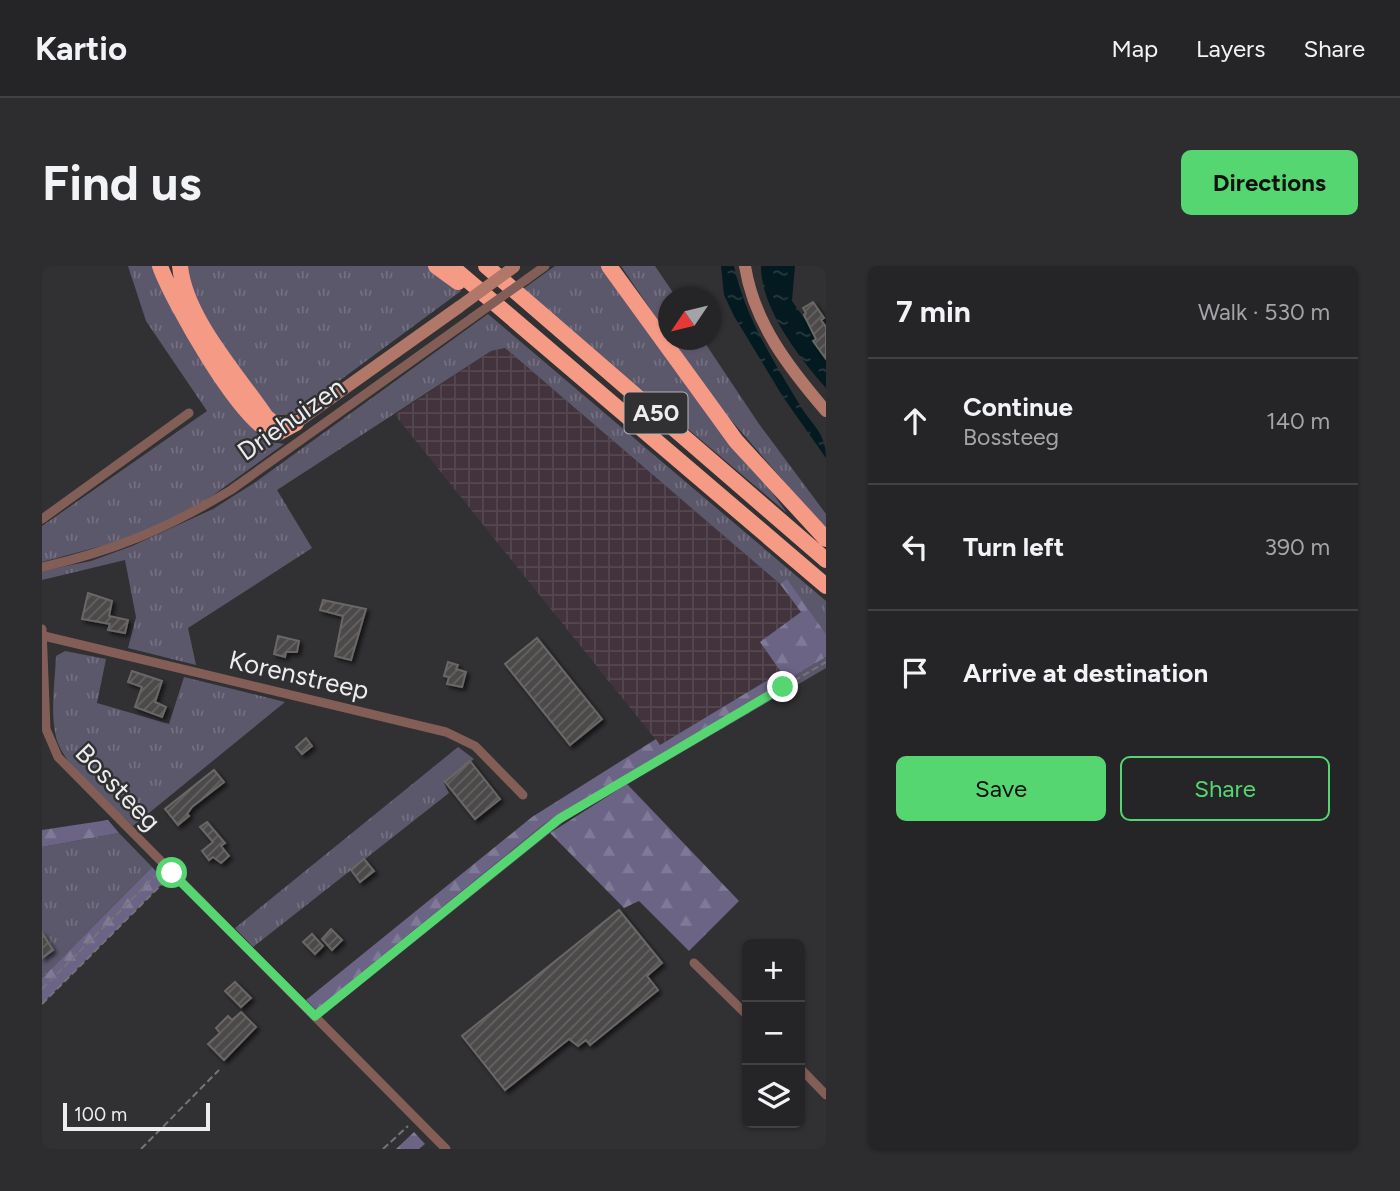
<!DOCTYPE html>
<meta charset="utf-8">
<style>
body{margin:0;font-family:Figtree,sans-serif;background:#2d2c2e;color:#f1f3f6}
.controls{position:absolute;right:21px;bottom:21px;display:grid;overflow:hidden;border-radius:10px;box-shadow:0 2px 5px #0004}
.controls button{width:63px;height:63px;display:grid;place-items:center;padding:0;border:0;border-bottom:2px solid #424143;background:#252426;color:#f1f3f6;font:35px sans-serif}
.compass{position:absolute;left:616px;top:21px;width:63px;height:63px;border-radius:50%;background:#252426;box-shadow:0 2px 5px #0004;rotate:235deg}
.scale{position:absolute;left:21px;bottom:18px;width:147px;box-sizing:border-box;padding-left:7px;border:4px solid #ededee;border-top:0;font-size:19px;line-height:24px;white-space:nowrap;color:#ededee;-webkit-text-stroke:5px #313033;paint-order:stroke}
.stop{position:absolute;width:21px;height:21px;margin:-16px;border:5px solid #56d671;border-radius:50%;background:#fff}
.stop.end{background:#56d671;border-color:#fff;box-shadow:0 2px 7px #0008}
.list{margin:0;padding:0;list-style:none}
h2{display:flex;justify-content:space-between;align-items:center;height:91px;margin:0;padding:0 28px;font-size:30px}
h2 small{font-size:23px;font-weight:400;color:#a3a4a7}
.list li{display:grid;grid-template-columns:46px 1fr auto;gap:21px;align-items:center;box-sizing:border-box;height:126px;padding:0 28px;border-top:2px solid #424143}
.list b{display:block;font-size:26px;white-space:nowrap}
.list p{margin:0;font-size:23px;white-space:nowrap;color:#a3a4a7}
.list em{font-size:23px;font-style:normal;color:#a3a4a7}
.actions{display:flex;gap:14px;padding:21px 28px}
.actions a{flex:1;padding:16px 0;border:2px solid #56d671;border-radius:10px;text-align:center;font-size:24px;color:#56d671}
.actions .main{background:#56d671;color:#111}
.icon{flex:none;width:38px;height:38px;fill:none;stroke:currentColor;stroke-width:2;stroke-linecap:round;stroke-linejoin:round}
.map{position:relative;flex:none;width:784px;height:883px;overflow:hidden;border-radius:10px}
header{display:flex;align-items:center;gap:42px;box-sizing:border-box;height:98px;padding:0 35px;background:#252426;border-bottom:2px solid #424143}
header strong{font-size:33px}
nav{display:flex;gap:38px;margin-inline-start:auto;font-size:24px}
.intro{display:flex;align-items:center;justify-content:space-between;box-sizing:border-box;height:168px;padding:0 42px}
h1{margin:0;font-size:49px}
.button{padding:18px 32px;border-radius:10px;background:#56d671;color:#111;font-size:24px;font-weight:700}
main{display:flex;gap:42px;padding:0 42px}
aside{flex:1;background:#252426;border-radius:10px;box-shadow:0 2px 5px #0004}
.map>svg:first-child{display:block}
.industrial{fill:url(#industrial-grid)}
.grass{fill:url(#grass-tufts)}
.forest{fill:url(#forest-firs)}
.water{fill:url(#water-ripples)}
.building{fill:url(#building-hatch);stroke:#6a6766;stroke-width:2;filter:url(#shadow)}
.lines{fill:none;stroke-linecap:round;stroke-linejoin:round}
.path{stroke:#757477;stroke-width:2;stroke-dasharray:7 3.5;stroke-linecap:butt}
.street{stroke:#835e56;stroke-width:9}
.secondary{stroke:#b17769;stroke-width:12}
.highway{stroke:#f49a85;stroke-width:16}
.street-bridge{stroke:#835e56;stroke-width:9}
.secondary-bridge{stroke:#b17769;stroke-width:12}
.route{stroke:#56d671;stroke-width:9}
.labels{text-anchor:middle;stroke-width:5;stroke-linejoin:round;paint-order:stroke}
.shield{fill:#313033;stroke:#b5b4b6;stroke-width:2}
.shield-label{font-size:24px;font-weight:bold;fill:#ededee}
.street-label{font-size:26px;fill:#ededee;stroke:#313033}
</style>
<header>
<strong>Kartio</strong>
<nav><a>Map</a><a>Layers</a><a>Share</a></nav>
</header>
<div class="intro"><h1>Find us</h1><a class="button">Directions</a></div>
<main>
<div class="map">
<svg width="784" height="883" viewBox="0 0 784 883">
<defs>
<pattern id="industrial-grid" width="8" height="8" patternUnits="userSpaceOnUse" patternTransform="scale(1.75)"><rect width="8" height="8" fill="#43333d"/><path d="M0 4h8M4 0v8" fill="none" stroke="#554750"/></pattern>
<pattern id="grass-tufts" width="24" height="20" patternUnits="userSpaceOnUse" patternTransform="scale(1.75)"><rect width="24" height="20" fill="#5c586c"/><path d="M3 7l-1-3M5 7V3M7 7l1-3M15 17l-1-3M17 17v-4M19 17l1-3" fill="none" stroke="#747081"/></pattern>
<pattern id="forest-firs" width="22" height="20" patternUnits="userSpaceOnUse" patternTransform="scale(1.75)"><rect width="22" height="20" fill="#6b6485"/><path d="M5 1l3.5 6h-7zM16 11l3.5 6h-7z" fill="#807a97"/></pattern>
<pattern id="water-ripples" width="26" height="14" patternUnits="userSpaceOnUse" patternTransform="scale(1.75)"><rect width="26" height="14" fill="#031a20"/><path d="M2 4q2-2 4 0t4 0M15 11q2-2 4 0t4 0" fill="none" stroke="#283c41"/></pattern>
<pattern id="building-hatch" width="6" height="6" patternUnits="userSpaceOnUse" patternTransform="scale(1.75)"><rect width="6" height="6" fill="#4c4948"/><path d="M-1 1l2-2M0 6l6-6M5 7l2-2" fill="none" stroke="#666463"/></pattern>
<filter id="shadow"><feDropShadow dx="3" dy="3" stdDeviation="2" flood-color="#0009"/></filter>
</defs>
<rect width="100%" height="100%" fill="#313033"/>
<path class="industrial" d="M463,82l275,236 21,28 -20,60 -121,73 -265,-330 96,-64z"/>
<path class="grass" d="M86,0h28l80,138 26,36 22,4 -97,70 -52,23 -93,25v-36l165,-115 -61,-90z
M143,0h245l31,25 -168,124h-19l-76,-104z
M513,0h53l179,247 -264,-224z
M579,0h34l21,31 -8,1v37z
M446,48l338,287v33l-39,-54 -7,4 -275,-236 -14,3 -214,139 35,58 -124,80 8,37 -68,-17 8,-31 -11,-57 -83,20v-9l49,-10 41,-15 81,-37 44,-28z
M630,74h31l56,84 67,90v16l-108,-125z
M23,385l41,8 -9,44 72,21 15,-47 101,25 -152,124c-22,-22 -70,-59 -77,-89 -6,-26 -1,-55 0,-81z
M784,391v11l-260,152 -244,196 -6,-6 228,-186z
M416,481l16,12 -30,24 5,10 -196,154 -18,-19z
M77,567l33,34 -110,111v-131z"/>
<path class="forest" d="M745,313l39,55v23l-282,167 -228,186 -10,-10 226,-183 124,-78 4,6 121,-73 -21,-30 41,-30 -21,-28z
M585,518l112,117 -50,50 -50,-50 -15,7 -74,-75z
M66,554l11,13 -77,14v-17z
M110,601l13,14 -123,123v-26z
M372,866l11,12 -6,5h-23z"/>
<path class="water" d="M679,0h13c11,51 38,92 64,136 12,22 28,29 28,56l-43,-61 -49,-81 -10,-21z
M719,0h34l-3,35 34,48v39c-27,-31 -65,-79 -65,-122z"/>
<path class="building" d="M771,36l11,16 -3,2 5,7v32l-13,-18 3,-2 -12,-24 2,-2 -3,-5z
M46,327l24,8 -3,15 19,4 -3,13 -17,-3 2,-6 -28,-5z
M281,334l43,9 -15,51 -16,-4 8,-40 -23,-6z
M236,370l21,5 -2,11h-11l-1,5 -11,-3z
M495,372l65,81 -32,26 -65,-81z
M406,396l10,3 -2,4 10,3 -4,15 -15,-3 2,-7 -5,-1z
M90,405l30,10 -7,21 11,5 -4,10 -27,-10 7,-20 -14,-5z
M264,472l6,8 -10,8 -6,-7z
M428,495l30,38 -25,20 -30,-37z
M172,504l10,12 -32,25 -5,7 2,2 -11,9 -13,-16z
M165,556l18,21 -4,3 8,10 -8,7 -8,-6 -4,3 -7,-9 11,-9 -13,-15z
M322,593l10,12 -14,11 -9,-12z
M577,644l43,53 -15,13 11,14 -68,55 -4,-5 -8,6 -9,-7 -64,51 -43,-54z
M289,663l11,11 -10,10 -10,-11z
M0,667l11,17 -11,8z
M270,668l11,12 -8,8 -12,-12z
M193,716l16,16 -10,9 -16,-16z
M199,746l15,15 -32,33 -16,-16 12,-11 -4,-5 12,-12 4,4z"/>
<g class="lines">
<path class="path" d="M0,723l117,-117
M0,738l123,-123
M280,745l237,-192 267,-157
M99,883l78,-79
M341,883l25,-23"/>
<path class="street" d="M485,13l18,-13
M0,253l147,-106
M0,301c72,-16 126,-39 189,-77l241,-172
M0,363l4,100 12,28 388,392
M2,370l402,96 29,14 48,49
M652,697l53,52
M758,802l26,27"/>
<path class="secondary" d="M703,0c9,57 44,102 81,145
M254,157l163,-116"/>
<path class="highway" d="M118,0c12,34 83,161 116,168l20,-11
M138,0c5,52 57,108 86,151l10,8 11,1
M394,0l22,16
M409,0l375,320
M444,0l340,294
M567,0l127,175 90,98"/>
<path class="street-bridge" d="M430,52l55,-39"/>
<path class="secondary-bridge" d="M417,41l55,-40"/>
</g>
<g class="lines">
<path class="route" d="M130,607l143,143 244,-197 224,-132"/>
</g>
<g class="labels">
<rect class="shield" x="582.5" y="126.5" width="63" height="41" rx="5"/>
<g class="shield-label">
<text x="614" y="155">A50</text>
</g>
<g class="street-label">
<text transform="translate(249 153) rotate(-35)" y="9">Driehuizen</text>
<text transform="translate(257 409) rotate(13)" y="9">Korenstreep</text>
<text transform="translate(76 521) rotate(46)" y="9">Bossteeg</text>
</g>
</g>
</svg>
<div class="controls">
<button>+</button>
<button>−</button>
<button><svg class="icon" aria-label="layers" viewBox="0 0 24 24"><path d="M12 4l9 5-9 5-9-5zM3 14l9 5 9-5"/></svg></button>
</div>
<svg class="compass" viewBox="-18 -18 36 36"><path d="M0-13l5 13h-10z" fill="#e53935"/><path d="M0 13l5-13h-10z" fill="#a3a4a7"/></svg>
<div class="scale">100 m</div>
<div class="stop" style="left:130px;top:607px"></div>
<div class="stop end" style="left:741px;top:421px"></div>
</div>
<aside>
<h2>7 min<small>Walk · 530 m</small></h2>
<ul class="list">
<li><svg class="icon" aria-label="ahead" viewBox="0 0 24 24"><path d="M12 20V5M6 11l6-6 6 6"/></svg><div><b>Continue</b><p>Bossteeg</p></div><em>140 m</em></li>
<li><svg class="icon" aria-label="left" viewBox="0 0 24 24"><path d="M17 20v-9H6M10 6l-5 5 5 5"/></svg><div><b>Turn left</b></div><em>390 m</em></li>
<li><svg class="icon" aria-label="arrive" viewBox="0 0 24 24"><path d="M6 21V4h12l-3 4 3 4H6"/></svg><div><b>Arrive at destination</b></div></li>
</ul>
<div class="actions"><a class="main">Save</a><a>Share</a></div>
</aside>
</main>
